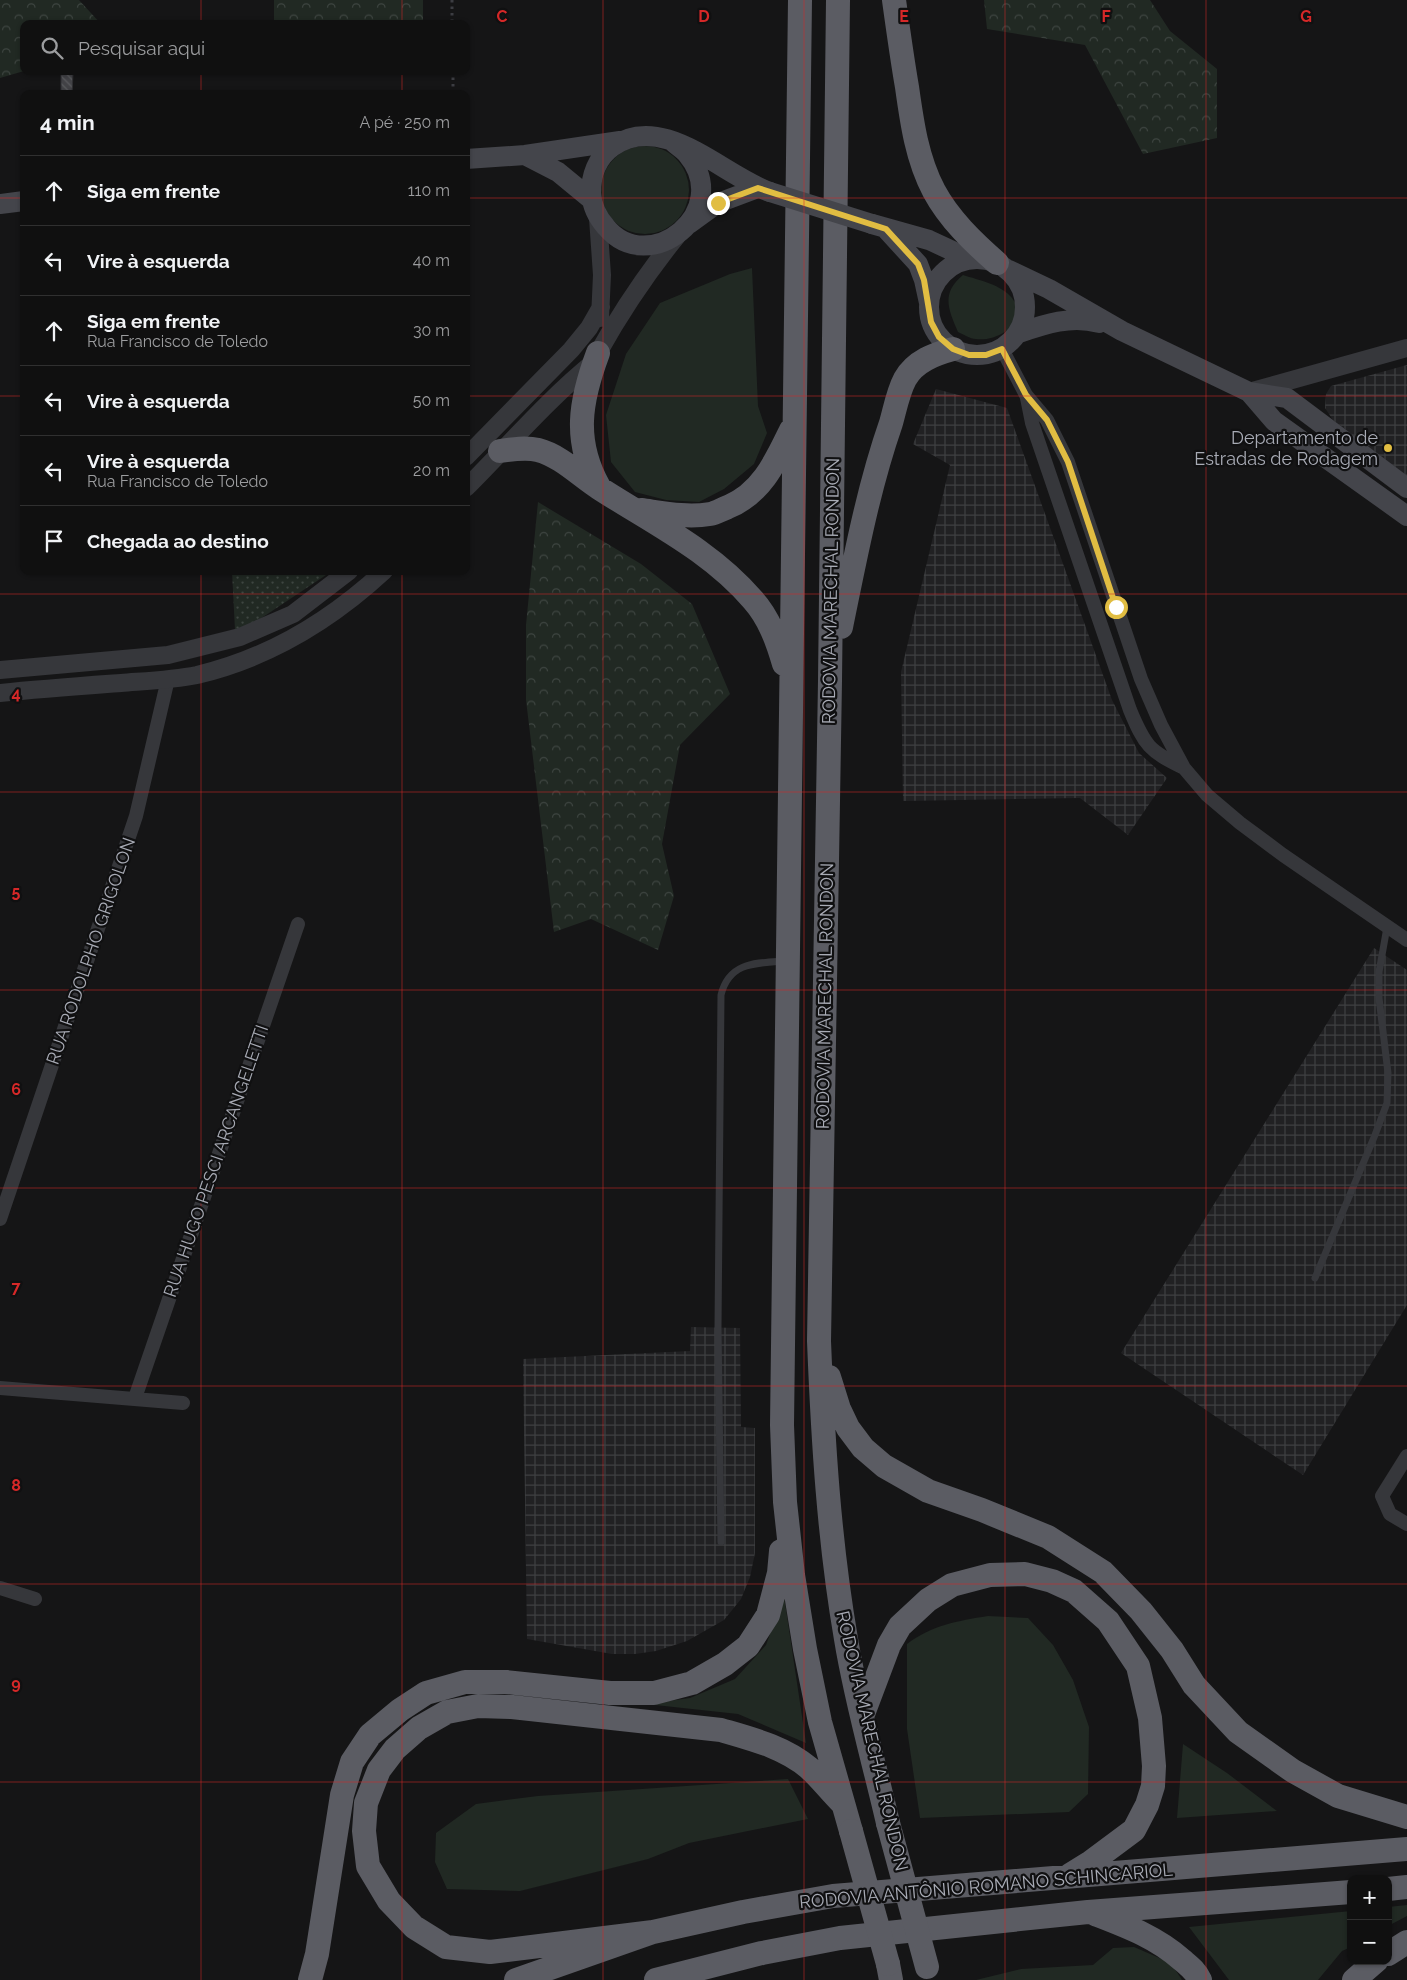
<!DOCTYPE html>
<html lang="pt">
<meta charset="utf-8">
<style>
body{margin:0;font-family:Raleway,sans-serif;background:#1e1e1e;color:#f1f3f6}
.controls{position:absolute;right:15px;bottom:15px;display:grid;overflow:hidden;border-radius:10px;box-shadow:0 1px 4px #0004}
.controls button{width:45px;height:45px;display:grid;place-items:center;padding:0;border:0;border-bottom:1px solid #303030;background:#101010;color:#f1f3f6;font:25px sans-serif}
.stop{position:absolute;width:15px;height:15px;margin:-11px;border:4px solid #e1bd42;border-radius:50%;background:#fff}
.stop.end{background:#e1bd42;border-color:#fff;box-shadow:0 1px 5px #0008}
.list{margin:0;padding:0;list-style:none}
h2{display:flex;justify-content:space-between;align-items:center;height:65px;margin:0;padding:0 20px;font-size:21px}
h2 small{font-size:16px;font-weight:400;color:#9c9d9f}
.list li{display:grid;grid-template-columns:32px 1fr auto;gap:15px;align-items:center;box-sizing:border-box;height:70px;padding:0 20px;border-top:1px solid #303030}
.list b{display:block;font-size:19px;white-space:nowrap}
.list p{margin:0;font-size:16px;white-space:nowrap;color:#9c9d9f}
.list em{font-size:16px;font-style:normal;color:#9c9d9f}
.icon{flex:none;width:28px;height:28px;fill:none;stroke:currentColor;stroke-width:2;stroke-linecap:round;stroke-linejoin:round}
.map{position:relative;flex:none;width:1407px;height:1980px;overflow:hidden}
.search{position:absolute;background:#101010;box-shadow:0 1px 4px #0004;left:20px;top:20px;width:450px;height:55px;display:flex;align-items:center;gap:12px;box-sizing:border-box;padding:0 18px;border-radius:10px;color:#9c9d9f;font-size:19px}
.panel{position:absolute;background:#101010;box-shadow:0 1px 4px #0004;left:20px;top:90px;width:450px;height:485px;border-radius:10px}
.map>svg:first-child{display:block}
.industrial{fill:url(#industrial-grid)}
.green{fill:#212923}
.forest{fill:url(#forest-crowns)}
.park{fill:url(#park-dots)}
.building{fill:url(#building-back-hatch);stroke:#2f2f32}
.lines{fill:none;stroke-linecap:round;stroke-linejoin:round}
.path{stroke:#3c3d42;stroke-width:3;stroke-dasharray:2.5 4;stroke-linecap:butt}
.service{stroke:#36373b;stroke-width:7}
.minor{stroke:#36373b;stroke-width:14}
.tertiary{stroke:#36373b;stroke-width:18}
.secondary{stroke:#44454b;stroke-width:20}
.trunk{stroke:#5b5c63;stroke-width:24}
.secondary-bridge{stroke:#44454b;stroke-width:20}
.trunk-bridge{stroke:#5b5c63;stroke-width:24}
.route{stroke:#e1bd42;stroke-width:6}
.grid{fill:none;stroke:#d62828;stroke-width:1;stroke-opacity:0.55}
.poi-dot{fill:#e1bd42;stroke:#101011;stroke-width:2}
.labels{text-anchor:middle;stroke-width:4.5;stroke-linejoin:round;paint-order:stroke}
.poi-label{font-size:18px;fill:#a8abb5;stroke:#101011;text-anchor:end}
.street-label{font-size:18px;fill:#a8abb5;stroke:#101011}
.grid-label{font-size:16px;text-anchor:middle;font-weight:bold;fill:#d62828;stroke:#101011;stroke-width:4.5;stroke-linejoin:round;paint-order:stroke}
</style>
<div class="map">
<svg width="1407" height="1980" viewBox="0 0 1407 1980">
<defs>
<pattern id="industrial-grid" width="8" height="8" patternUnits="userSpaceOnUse" patternTransform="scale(1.25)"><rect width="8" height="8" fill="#212123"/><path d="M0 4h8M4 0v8" fill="none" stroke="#3e3f41"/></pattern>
<pattern id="forest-crowns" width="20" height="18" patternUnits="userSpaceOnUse" patternTransform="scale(1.25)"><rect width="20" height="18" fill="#212923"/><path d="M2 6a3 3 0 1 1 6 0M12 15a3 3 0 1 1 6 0" fill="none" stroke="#3e4541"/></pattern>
<pattern id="park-dots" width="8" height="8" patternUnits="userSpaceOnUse" patternTransform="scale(1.25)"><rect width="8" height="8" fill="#212923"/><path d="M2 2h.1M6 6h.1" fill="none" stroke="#3e4541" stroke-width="1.8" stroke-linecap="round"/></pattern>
<pattern id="building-back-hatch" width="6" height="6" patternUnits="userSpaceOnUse" patternTransform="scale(1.25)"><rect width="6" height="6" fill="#424246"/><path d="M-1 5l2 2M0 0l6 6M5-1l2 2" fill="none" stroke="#5a5b5e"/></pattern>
</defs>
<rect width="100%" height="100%" fill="#151516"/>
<path class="industrial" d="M1407,365v111l-74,-56 -8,-12 1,-14 5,-8z
M936,389l71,19 105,292 27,53 28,25 -39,57 -48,-37 -177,3 -2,-129 49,-207 -37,-21z
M1374,948l33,22v335l-104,170 -182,-122z
M691,1327l49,1 1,99 14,1v125l-5,24 -9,22 -17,21 -37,21 -31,10 -21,3h-23l-85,-15 -4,-280 167,-8z"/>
<path class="green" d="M601 190a44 44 0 1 1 88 0a44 44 0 1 1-88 0Z
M752,268l6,138 9,27 -13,31 -30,25 -25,13 -33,-2 -31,-8 -24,-30 -5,-47 20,-61 34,-51 70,-29z
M963,275c16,5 39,10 49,23 19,24 -15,44 -36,41 -6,0 -13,-5 -18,-7 -10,-23 -17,-39 5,-57z
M784,1596l22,147 -68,-29 -92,-10 44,-6 45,-19 31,-34z
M988,1616l40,2 25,27 20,35 16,47 -1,67 -19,18 -149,6 -13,-89v-85c26,-19 50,-23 81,-28z
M1183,1744l44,29 50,38 -100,7z
M788,1779l20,40 -119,24 -41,16 -128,32 -73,-2 -12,-27 1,-29 40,-29 62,-8z
M1407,1905v11l-19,10v-19z
M1351,1911v36l-9,4 -24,29h-89l-40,-53z
M1134,1947l37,16 11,17h-206l45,-11 72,-4 20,-17z"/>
<path class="forest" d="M0,0h79l22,24h-77v47l-24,7z
M274,0h149v24h-149z
M984,0h166l20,31 47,38v69l-74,16 -58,-109 -98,-16z
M538,502l103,62 51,40 38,90 -50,51 -18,99 12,52 -16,54 -67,-31 -37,13 -28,-232v-75z"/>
<path class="park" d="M232,571h100l-75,50 -22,9z"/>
<path class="building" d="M61,73h12l-1,21h-11z"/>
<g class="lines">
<path class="path" d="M452,0v24
M453,71v23"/>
<path class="service" d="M1315,1278l60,-143 12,-32 1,-30 -9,-75v-26l8,-45
M721,1542l-3,-215 3,-332c8,-33 35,-32 63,-34"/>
<path class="minor" d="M1002,349l24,46 21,25 21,42 73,217 20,46 23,43 23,27 33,28 43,32 124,85
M1027,398l5,25 98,287c15,36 19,41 54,58
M0,1219l136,-403 32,-137
M0,1388l183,15
M135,1398l163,-474
M1407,1456l-25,40 8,18 17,10
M0,1588l35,11"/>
<path class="tertiary" d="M598,218l4,57 -2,43
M598,353c23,-41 49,-80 79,-117
M1249,392l158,-44
M466,457l105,-107 18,-22 12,-21
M466,488c43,-43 82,-89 129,-127
M0,670l168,-15 72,-18 53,-23 56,-43
M0,693c40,-4 81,-7 121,-10 25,-2 51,-3 76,-8 72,-17 133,-54 187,-104"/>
<path class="secondary" d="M673,142c4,4 10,7 14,12 48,57 -38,125 -81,73 -8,-9 -14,-21 -15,-34 0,-17 6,-35 21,-46 51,-37 111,29 158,45
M525,155l33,17 34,28
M466,159l59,-4 95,-14
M0,204l24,-3
M689,224l29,-21 40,-15
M872,224l57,16 41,19
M886,229l32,35 6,16 5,23
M929 307a48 48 0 1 1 96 0a48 48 0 1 1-96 0Z
M1009,270l40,19 73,42 127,61 38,6 120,90
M1019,333c26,-9 53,-18 80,-10
M1249,392l25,29 133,95"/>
<path class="trunk" d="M800,0l-18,1425 3,77 8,73 12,74 15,73 31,109
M838,0l-8,681 -11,660c4,100 10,199 27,298 10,62 28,123 42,184
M894,0c4,29 8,58 13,87 5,36 10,72 27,104 15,28 39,51 63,72
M598,353c-18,48 -25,88 1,134
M500,451c13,-2 26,-4 38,-1 23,6 42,26 61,38 54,35 111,62 154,112 16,18 24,40 31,64
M641,510c22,3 46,8 69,4 6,-1 12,-5 18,-7 34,-14 48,-46 63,-77
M841,627c14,-68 27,-138 50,-204 4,-14 7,-31 14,-44 10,-18 30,-25 48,-30
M829,1377l10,32 9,19 15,20 21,18 44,25 54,19 66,27 55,35 38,39 31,39 22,35 44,47 55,39 45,25 69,21
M863,1714l26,-69 11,-19 28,-26 24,-15 38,-10 35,-1 27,7 22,10 34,30 30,45 12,52 4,48 -1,20 -6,19 -13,25 -43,32 -21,13
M1388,1889l19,-2
M1095,1914c31,12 61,23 87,46 7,6 14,11 18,20
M653,1932l-163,20 -44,-5 -32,-20 -25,-26 -21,-35 -4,-35 2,-28 13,-33 16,-21 24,-21 28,-16 31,-6 34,1 209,23c31,9 63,17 88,38 11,10 21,23 32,34
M1388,1954l19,-12
M888,1964l3,16
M310,1980l7,-26 25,-159 10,-33 18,-27 30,-25 26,-17 39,-11h41l104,11h44l38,-10 33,-19 23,-18 20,-31 11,-42 2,-22
M516,1980l137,-48 90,-20 90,-16 574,-47
M656,1980l106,-27 78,-15 248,-26 263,-20
M1354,1980l22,-19"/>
<path class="secondary-bridge" d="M770,192l102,32"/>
<path class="trunk-bridge" d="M888,1823l39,144
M851,1831l37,133"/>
</g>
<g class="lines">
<path class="route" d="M718,203l40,-15 128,41 32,35 6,16 7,42 8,15 14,12 16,6h17l16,-6 24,46 21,25 21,42 48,145"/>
</g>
<path class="grid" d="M201,0v24M402,0v24M603,0v1980M804,0v1980M1005,0v1980M1206,0v1980M201,71v23M402,71v23M0,198h24M466,198h941M0,396h24M466,396h941M201,571v1409M402,571v1409M0,594h1407M0,792h1407M0,990h1407M0,1188h1407M0,1386h1407M0,1584h1407M0,1782h1407"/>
<circle class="poi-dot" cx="1388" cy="448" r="5"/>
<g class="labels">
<g class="poi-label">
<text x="1378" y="444">Departamento de<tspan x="1378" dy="21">Estradas de Rodagem</tspan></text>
</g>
<g class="street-label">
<text transform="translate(831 591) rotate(-89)" y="6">RODOVIA MARECHAL RONDON</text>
<text transform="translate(91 951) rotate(-71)" y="6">RUA RODOLPHO GRIGOLON</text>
<text transform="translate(825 996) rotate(-89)" y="6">RODOVIA MARECHAL RONDON</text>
<text transform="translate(216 1161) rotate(-71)" y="6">RUA HUGO PESCI ARCANGELETTI</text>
<text transform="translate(872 1741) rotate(77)" y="6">RODOVIA MARECHAL RONDON</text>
<text transform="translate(986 1886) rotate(-5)" y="6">RODOVIA ANTÔNIO ROMANO SCHINCARIOL</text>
</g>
</g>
<g class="grid-label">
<text x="502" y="22">C</text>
<text x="704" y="22">D</text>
<text x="904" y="22">E</text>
<text x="1106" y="22">F</text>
<text x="1306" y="22">G</text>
<text x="16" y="699">4</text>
<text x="16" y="897">5</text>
<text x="16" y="1095">6</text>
<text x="16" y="1293">7</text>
<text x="16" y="1491">8</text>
<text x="16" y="1689">9</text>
</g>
</svg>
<div class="controls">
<button>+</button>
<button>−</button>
</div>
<div class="stop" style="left:1116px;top:607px"></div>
<div class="stop end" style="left:718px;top:203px"></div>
<div class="search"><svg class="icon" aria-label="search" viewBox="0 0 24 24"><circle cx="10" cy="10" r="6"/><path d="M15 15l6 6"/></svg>Pesquisar aqui</div>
<section class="panel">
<h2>4 min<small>A pé · 250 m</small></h2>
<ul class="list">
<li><svg class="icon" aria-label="ahead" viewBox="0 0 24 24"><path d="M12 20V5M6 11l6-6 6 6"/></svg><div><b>Siga em frente</b></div><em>110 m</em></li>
<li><svg class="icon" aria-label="left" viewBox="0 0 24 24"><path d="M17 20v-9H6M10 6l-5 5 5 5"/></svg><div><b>Vire à esquerda</b></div><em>40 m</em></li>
<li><svg class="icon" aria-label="ahead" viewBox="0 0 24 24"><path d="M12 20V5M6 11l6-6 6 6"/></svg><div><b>Siga em frente</b><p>Rua Francisco de Toledo</p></div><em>30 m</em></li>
<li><svg class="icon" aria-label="left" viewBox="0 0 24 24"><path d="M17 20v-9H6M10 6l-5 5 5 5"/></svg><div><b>Vire à esquerda</b></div><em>50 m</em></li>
<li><svg class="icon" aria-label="left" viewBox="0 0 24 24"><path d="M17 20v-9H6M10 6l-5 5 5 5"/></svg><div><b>Vire à esquerda</b><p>Rua Francisco de Toledo</p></div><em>20 m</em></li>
<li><svg class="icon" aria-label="arrive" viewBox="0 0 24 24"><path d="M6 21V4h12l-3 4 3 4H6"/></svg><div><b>Chegada ao destino</b></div></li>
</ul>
</section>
</div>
